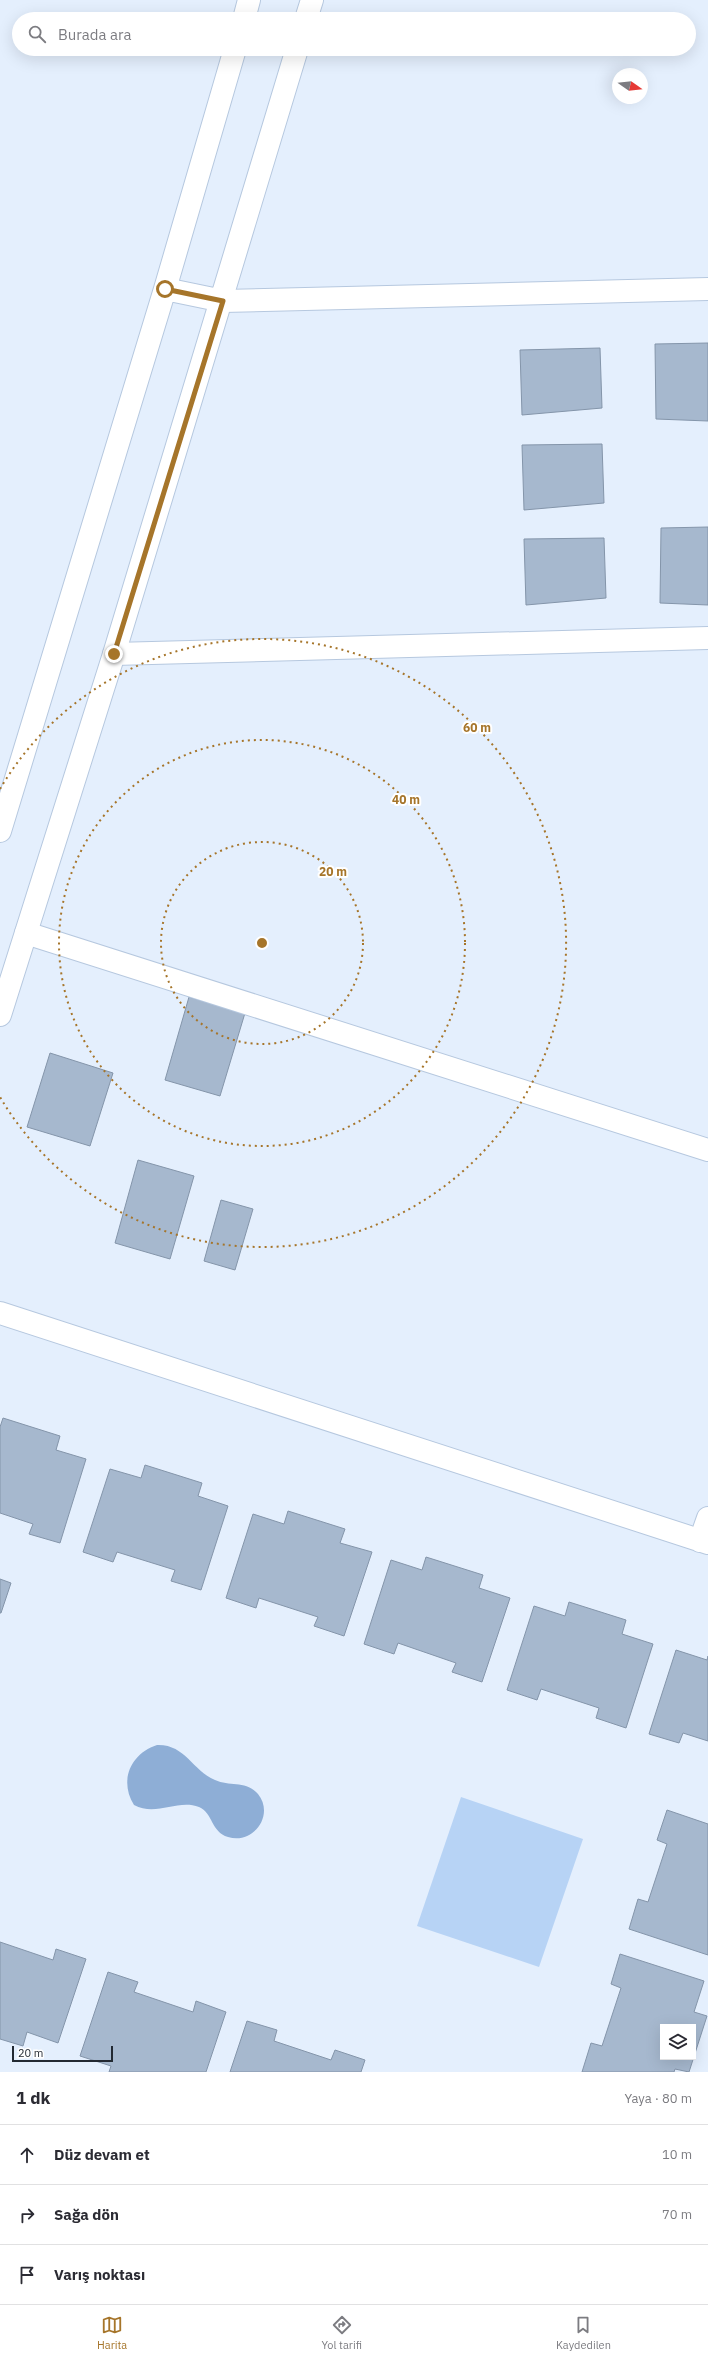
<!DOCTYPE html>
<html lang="tr">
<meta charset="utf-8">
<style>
body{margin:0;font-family:"IBM Plex Sans",sans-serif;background:#f2f2f3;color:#2b2b33}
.controls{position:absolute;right:12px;bottom:12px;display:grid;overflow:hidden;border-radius:0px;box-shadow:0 4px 16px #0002}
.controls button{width:36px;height:36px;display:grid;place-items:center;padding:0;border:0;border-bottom:1px solid #e1e1e2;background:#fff;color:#2b2b33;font:20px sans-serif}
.compass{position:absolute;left:612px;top:68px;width:36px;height:36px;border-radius:50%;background:#fff;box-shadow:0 4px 16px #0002;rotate:104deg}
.scale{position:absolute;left:12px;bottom:10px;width:101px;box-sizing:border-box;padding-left:4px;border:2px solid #222932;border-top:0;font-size:11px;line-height:14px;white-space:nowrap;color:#222932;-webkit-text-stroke:3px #fff;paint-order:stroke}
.stop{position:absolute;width:12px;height:12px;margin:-9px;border:3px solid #a6752a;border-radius:50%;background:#fff}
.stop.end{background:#a6752a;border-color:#fff;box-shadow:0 1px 4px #0008}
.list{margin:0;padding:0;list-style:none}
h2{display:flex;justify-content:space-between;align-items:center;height:52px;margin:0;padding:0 16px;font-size:17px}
h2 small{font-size:13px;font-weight:400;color:#7c7c81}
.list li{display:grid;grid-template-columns:26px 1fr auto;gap:12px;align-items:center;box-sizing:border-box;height:60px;padding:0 16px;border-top:1px solid #e1e1e2}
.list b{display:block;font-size:15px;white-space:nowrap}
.list em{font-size:13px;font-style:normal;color:#7c7c81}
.icon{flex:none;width:22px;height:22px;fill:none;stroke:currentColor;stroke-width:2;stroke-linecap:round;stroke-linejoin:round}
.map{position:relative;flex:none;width:708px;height:2072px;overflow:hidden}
.search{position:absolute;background:#fff;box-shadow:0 4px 16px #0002;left:12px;right:12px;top:12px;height:44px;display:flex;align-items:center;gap:10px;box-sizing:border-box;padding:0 14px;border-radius:22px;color:#7c7c81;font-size:15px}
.sheet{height:232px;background:#fff}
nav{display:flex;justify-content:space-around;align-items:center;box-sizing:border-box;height:56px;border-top:1px solid #e1e1e2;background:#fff;font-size:11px;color:#7c7c81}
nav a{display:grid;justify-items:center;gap:2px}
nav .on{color:#a6752a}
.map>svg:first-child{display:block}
.green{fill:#b7d3f5}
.water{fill:#8eaed6}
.building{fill:#a6b8ce;stroke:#8495aa;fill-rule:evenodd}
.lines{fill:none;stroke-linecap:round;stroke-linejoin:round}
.street-casing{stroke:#b6c8df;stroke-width:24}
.secondary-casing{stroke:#b6c8df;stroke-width:24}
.street{stroke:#fff;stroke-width:22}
.secondary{stroke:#fff;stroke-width:22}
.route{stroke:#a6752a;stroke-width:5}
.ring{fill:none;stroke:#a6752a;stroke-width:2;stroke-dasharray:2 4}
.centre{fill:#a6752a;stroke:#fff;stroke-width:2}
.ring-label{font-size:12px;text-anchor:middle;font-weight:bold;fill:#a6752a;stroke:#fff;stroke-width:4;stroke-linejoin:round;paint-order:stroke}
</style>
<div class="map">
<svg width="708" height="2072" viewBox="0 0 708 2072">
<rect width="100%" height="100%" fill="#e4effd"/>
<path class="green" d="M461,1797l122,42 -44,128 -122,-41z"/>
<path class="water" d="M157,1745c28,-1 35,25 58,35 15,7 31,0 43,14 17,21 -5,51 -30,43 -17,-5 -15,-24 -29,-30 -22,-8 -43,10 -65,-2 -15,-24 -4,-51 23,-60z"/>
<path class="building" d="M708,343v78l-52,-2 -1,-75z
M600,348l2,60 -80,7 -2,-65z
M602,444l2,59 -80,7 -2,-65z
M708,527v78l-48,-2 1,-75z
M604,538l2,60 -80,7 -2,-66z
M189,997l56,16 -25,83 -55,-16z
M50,1053l63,20 -23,73 -63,-19z
M138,1160l56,16 -24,83 -55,-16z
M221,1200l32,9 -18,61 -31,-9z
M3,1418l57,18 -4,14 30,9 -26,84 -31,-9 4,-10 -33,-11v-86z
M145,1465l57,18 -4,13 30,10 -27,84 -30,-9 4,-11 -58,-18 -4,10 -30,-10 27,-83 31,9z
M288,1511l57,18 -5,14 32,9 -28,84 -30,-10 4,-9 -59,-19 -3,10 -30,-10 27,-84 31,10z
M426,1557l57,18 -4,13 31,10 -28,84 -30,-10 4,-9 -58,-20 -4,11 -30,-10 27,-84 31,10z
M0,1579l11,4 -10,30h-1z
M569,1602l57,18 -4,14 31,10 -27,84 -30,-10 3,-10 -58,-19 -4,11 -30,-10 27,-84 31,10z
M676,1650l31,10 1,-4v85l-25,-8 -4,10 -30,-9z
M667,1810l41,14v131l-79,-26 9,-30 10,3 19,-58 -10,-4z
M0,1942l53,18 3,-11 30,10 -28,84 -31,-11 -4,14 -23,-7z
M620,1954l84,27 -10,31 13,4 -18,56 -14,-3 -1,3h-92l9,-29 11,3 19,-58 -10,-4zM663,2027h30v30h-30z
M108,1972l30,10 -4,10 59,20 3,-11 30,11 -20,60h-97l2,-6 -31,-10z
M247,2021l30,9 -3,11 57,19 4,-10 30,10 -4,12h-131z"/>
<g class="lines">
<defs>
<path id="street" d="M223,301l485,-12
M114,654l594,-16
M26,933l682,217
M0,1313l708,230
M700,1541l8,-23"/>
<path id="secondary" d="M244,19l5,-19
M306,19l6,-19
M165,289l58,12
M0,831l165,-542 70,-240
M0,1015l114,-361 183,-605"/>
</defs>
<use href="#street" class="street-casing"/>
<use href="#secondary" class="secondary-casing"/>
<use href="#street" class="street"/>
<use href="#secondary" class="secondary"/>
</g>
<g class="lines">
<path class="route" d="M114,654l109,-353 -58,-12"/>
</g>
<g class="ring">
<circle cx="262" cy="943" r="101"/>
<circle cx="262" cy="943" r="203"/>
<path d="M0 789A304 304 0 1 1 0 1097"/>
</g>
<circle cx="262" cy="943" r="6" class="centre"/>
<g class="ring-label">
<text x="477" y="732">60 m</text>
<text x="406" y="804">40 m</text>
<text x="333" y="876">20 m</text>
</g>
</svg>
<div class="controls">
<button><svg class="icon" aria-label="layers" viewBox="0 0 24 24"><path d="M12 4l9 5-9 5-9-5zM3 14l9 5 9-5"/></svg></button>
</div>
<svg class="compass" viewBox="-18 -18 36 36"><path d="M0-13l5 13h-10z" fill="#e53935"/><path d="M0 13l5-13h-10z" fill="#7c7c81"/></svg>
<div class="scale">20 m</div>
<div class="stop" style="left:165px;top:289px"></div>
<div class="stop end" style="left:114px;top:654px"></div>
<div class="search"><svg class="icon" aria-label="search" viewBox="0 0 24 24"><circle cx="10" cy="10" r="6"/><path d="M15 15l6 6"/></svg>Burada ara</div>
</div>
<section class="sheet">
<h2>1 dk<small>Yaya · 80 m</small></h2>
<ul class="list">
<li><svg class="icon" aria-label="ahead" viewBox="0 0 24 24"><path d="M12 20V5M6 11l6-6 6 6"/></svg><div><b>Düz devam et</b></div><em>10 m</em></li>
<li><svg class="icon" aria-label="right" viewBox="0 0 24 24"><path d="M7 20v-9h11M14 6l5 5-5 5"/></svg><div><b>Sağa dön</b></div><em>70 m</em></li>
<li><svg class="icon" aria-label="arrive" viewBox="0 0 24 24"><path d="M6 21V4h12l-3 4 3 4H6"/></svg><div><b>Varış noktası</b></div></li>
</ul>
</section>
<nav>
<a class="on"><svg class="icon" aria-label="map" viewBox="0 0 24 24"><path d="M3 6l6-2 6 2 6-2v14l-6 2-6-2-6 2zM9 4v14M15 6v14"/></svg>Harita</a>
<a><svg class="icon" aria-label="directions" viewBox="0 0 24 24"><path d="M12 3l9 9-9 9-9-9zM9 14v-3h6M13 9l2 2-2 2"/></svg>Yol tarifi</a>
<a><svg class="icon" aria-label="saved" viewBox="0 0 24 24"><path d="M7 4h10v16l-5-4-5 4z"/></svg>Kaydedilen</a>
</nav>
